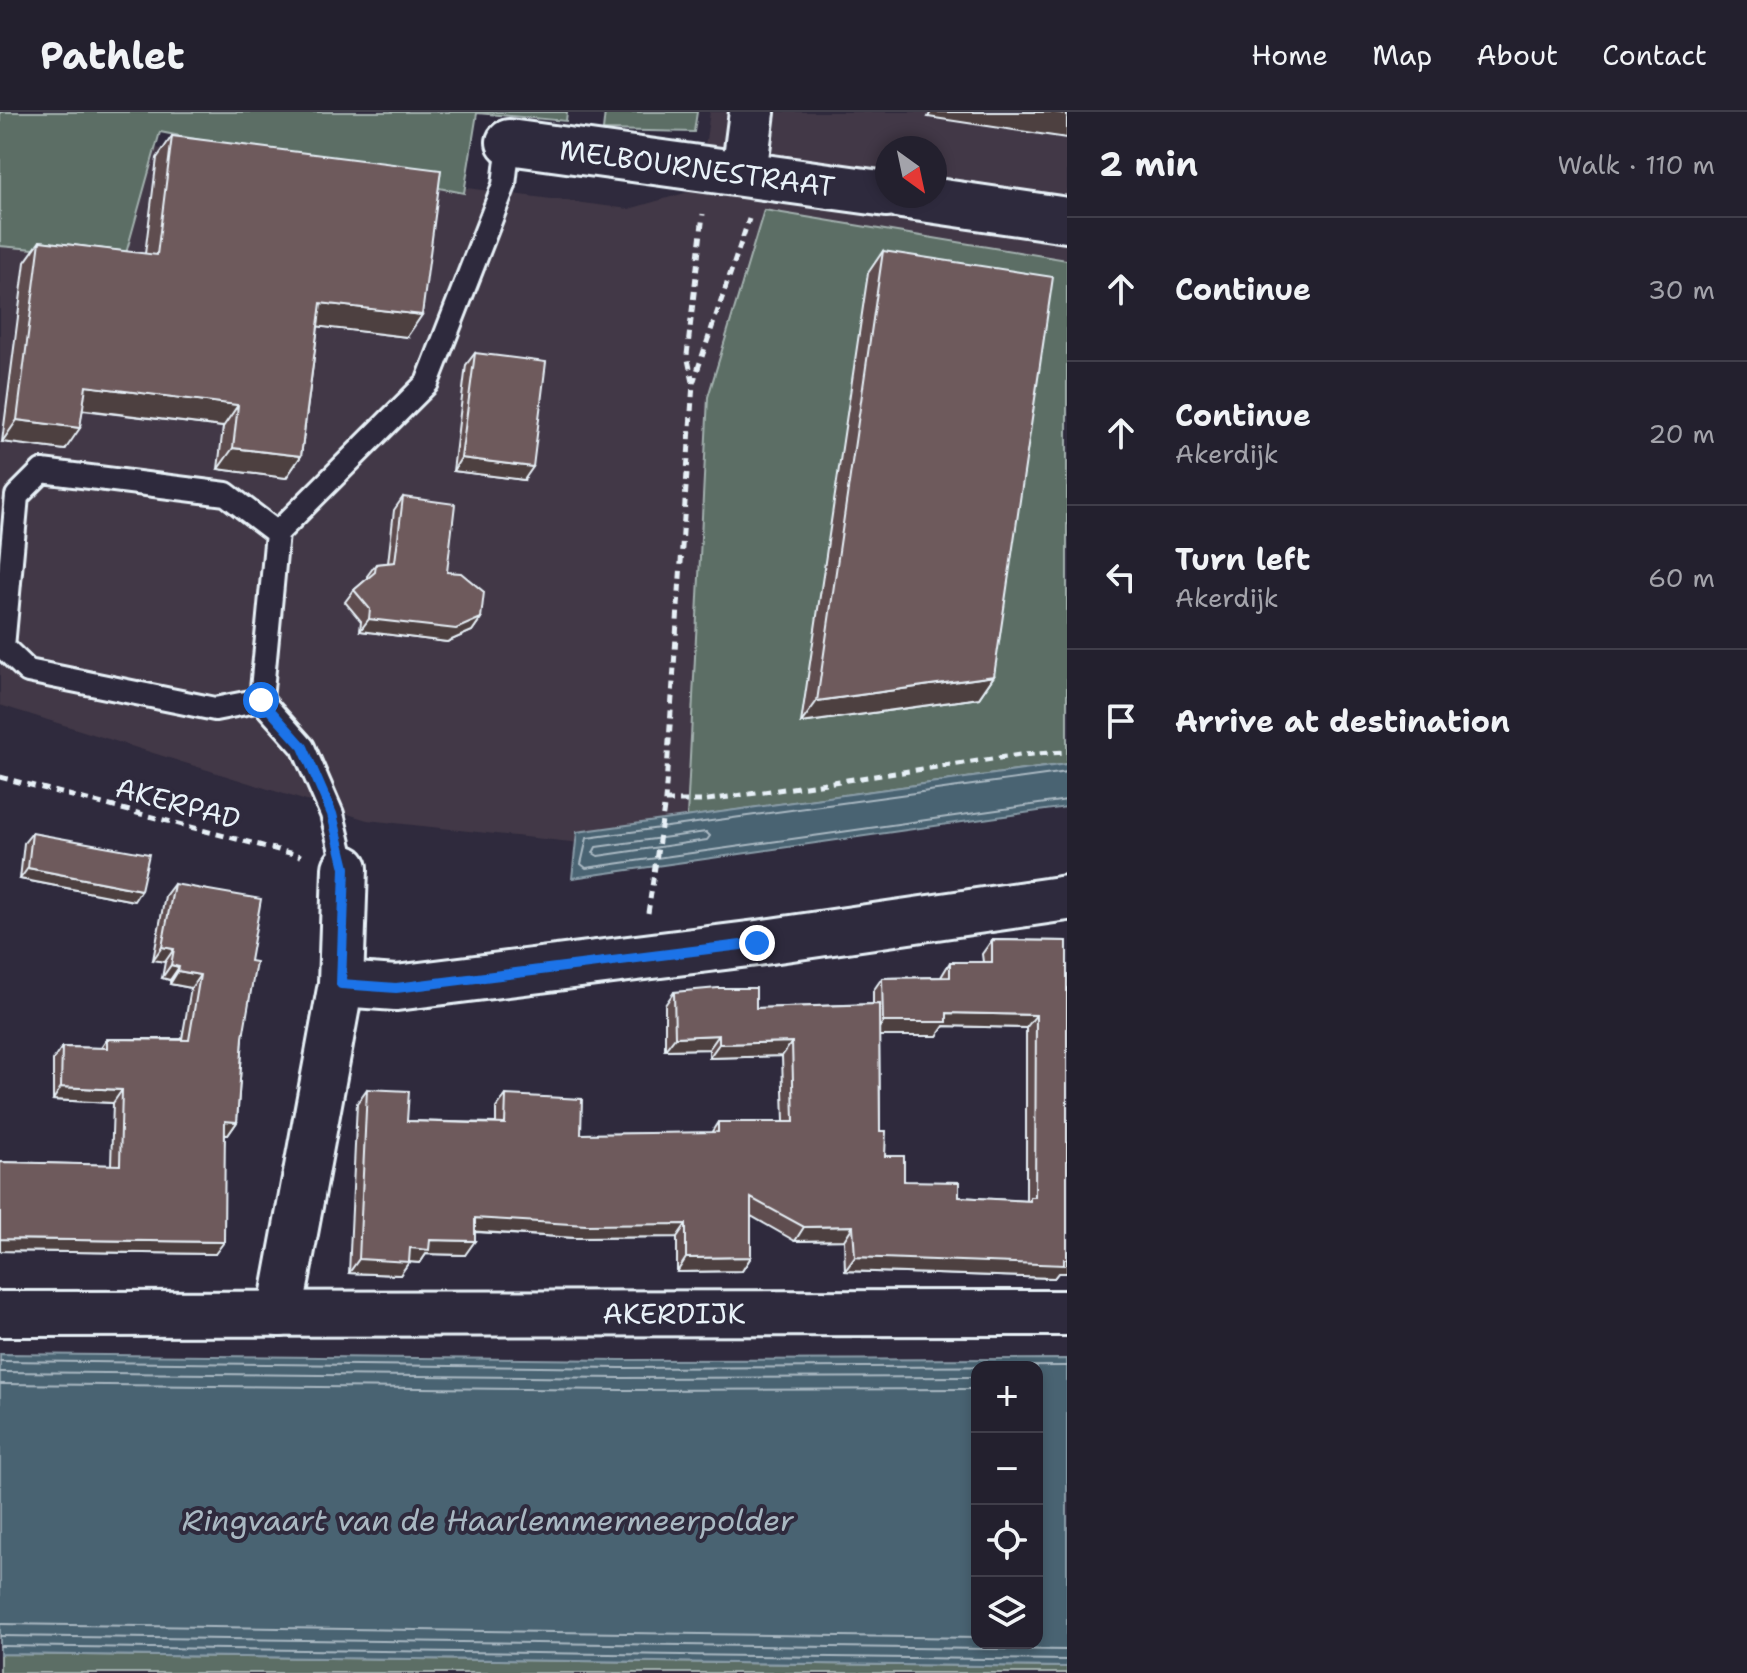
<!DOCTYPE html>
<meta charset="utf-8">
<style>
body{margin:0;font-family:"Shantell Sans",sans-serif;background:#2f2d3a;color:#f1f3f6}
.controls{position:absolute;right:24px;bottom:24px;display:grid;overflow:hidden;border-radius:16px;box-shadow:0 4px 12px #0003}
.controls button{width:72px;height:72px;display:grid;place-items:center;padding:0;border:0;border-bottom:2px solid #403e4a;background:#23202e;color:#f1f3f6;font:40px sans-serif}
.compass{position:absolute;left:875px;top:24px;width:72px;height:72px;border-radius:50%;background:#23202e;box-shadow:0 4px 12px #0003;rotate:147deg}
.stop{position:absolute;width:24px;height:24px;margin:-18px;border:6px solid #1a73e8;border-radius:50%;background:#fff}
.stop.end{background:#1a73e8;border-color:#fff;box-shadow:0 2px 8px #0008}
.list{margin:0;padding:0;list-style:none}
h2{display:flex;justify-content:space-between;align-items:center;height:104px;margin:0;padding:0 32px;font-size:34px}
h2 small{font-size:26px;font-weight:400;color:#a3a3aa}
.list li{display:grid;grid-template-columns:52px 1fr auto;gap:24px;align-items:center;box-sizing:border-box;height:144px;padding:0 32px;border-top:2px solid #403e4a}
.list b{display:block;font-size:30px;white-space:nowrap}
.list p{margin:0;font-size:26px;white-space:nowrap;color:#a3a3aa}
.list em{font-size:26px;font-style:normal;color:#a3a3aa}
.icon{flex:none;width:44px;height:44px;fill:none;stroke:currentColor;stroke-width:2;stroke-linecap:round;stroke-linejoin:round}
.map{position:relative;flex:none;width:1067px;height:1561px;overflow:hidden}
header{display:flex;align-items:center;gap:48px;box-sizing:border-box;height:112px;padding:0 40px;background:#23202e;border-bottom:2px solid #403e4a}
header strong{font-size:38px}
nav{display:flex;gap:44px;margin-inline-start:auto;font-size:28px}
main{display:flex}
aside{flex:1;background:#23202e}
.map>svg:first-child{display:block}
.built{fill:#423846;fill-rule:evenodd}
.green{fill:#5c6e65;stroke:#a2b0ae;stroke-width:2}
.water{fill:#4a6372;stroke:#899ca8;stroke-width:2;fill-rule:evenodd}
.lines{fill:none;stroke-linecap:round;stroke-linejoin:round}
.shore{stroke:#a9b8c2;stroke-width:2}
.lane-casing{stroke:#e8f1f8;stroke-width:28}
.street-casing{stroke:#e8f1f8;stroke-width:50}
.secondary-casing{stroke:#e8f1f8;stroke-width:50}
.path{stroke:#e8f1f8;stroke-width:5;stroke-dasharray:8 6;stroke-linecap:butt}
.lane{stroke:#2f2a3d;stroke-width:22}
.street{stroke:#2f2a3d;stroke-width:44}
.secondary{stroke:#2f2a3d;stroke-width:44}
.wall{fill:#5f4d4f;stroke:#e8f1f8;stroke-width:2;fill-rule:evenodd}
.shaded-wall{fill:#4d3f40;stroke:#e8f1f8;stroke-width:2}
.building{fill:#6e5a5c;stroke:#e8f1f8;stroke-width:2}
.route{stroke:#1a73e8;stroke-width:10}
.labels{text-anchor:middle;stroke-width:8;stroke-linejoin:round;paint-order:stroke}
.street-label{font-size:28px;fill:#e8f1f8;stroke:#2f2a3d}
.water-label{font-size:30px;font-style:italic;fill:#a9b8c2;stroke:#2f2a3d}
</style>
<header>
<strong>Pathlet</strong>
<nav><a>Home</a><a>Map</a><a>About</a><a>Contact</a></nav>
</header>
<main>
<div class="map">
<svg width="1067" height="1561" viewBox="0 0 1067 1561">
<rect width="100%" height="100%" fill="#2f2a3d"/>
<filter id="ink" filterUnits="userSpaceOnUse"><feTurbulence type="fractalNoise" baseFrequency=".0125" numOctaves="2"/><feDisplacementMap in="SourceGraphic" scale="16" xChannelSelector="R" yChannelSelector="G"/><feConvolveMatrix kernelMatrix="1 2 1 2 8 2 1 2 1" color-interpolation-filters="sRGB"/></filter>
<g filter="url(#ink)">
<path class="built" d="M710,0h357v674l-468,59 -232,-25 -367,-115v-577l629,81 70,-20zM887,36h48v48h-48z"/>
<path class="green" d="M0,0h567l-1,9 -89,-8 -13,80 -304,-61 -35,125 -125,-11z
M605,0h92l-3,20 -91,-2z
M764,98l303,50v504l-380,53 21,-420z
M0,1542l1067,13v6h-1067z"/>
<path class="water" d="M1067,652v43l-495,71 5,-46z
M0,1242l621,6 446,-1v308l-1067,-13zM977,1255h60v276h-60z"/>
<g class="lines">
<path class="shore" d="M1067,660l-480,66 -6,26 5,4 481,-68
M706,720l4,4 -3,4 -109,16 -5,-3 3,-6z
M0,1249l621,7 446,-2
M0,1260l621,6 356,-1
M0,1272l621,6 356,-1
M0,1512l977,14
M0,1524l1067,14
M0,1534l1067,14"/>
<defs>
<path id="lane" d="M261,588l-46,9 -187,-38 -25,-24 14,-151 25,-25 184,23 51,39
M345,756l-13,-54 -29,-67 -42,-47 16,-167 150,-150 77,-198 5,-43"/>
<g id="street">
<path id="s1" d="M509,30l378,52"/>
<path d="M744,61l8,-61"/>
<path d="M902,84l165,24"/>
<path d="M341,872l55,4 361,-45 310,-45"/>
<path d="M280,1202l61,-330 4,-116"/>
</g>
<g id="secondary">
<path id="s2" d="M0,1202l1067,-1"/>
</g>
</defs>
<use href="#lane" class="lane-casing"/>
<use href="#street" class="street-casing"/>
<use href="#secondary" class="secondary-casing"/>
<path class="path" d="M693,270l-6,-27 16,-141
M0,665l301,79
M665,689h36l319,-46 47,-3
M648,801l17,-112 28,-418 56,-164"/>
<use href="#lane" class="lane"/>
<use href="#street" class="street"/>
<use href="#secondary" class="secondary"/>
</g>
<path class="wall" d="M172,24l235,201 -89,-11 -17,130 -15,22 -68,-9 5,-42 -140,-17 -18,40 -63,-8 23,-180 15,-21 105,13 12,-96z
M883,139l111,425 -15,22 -178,25 67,-450z
M475,241l49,127 -71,-9 13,-106z
M403,385l44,75 34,46 -9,13 -25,11 -87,-11 1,-10 -16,-19 9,-12 13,-11v-3l9,-12 12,-1 6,-53z
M32,721l102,68 -114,-22 4,-36z
M174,772l76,77 -7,76 -6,85 -9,13h-3l-10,119 -215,-3v-89l111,3 2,-62 -60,-3v-40l9,-13 39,1 6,-9h75l9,-51 -21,-4v-4l-8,-2 3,-16 -12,-2 12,-64z
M992,828l75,1 -9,332 -4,5 -209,-7 -1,-31 -49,1 -44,-25v41l-9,14 -65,1v-35l-101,1 -101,-6 -10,23 -39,-1 -6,9 -11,-1 -9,13 -51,-2 8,-170 10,-14 40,32 89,2v-15l10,-13 75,39 130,-1 7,-11h66l-2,-66 -73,2v-9l-44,1v-45l9,-13 82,16 117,-4v-13l9,-13 59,-1 9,-15h33l-1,-8zM944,914l82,2v173l-67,-4 -55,-16 -19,-25 -5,-25 -1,-95h58z"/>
<path class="shaded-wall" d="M931,0h123l13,2v24l-139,-21z
M321,191l101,12 -15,22 -101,-12z
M86,274l152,19 -15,22 -152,-19z
M17,308l63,8 -15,22 -63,-8z
M233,336l68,8 -15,22 -68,-9z
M461,346l72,9 -9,13 -71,-9z
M481,506l-9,13 -25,11 -87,-11 9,-12z
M994,564l-15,22 -178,25 16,-22z
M28,756l113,22 -7,11 -114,-22z
M162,835l12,2 -9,13 -12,-2z
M171,853l8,2 -9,13 -8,-2z
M178,859l22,4 -9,13 -21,-4z
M947,901l89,2 -10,13 -82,-2 -7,10h-63l9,-14z
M719,923l-10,14 -44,1 10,-13z
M792,930l-10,14 -73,2 10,-14z
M61,975l61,3 -9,13 -60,-3z
M225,1009l12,1 -9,13 -12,-1z
M475,1106l211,6 -9,13 -101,1 -110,-7z
M853,1114l-9,14 -49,1 9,-14z
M0,1127l224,3 -9,12 -215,-3z
M430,1128l45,1 -10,14 -39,-1 -6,9 -11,-1 -9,13 -51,-2 10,-14 51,-11z
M751,1145l-9,14 -65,1 9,-14z
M855,1145l212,2v14h-9l-4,5 -209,-7z"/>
<path class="building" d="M172,24l269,34 -19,145 -101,-12 -20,153 -68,-8 5,-43 -152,-19 -6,42 -63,-8 23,-179 117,14z
M883,139l170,26 -59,399 -177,25z
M475,241l71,9 -13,105 -72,-9z
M403,385l52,7 -8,68 14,1 23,19 -3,26 -25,11 -87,-10 1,-10 -16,-19 21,-18 1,-8 19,-2z
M32,721l117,21 -8,36 -113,-22z
M174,772l87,15 -11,62 6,1 -13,75 -6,85 -12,-1 -1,121 -224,-3v-77l120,3 2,-75 -61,-3 1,-40 45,1v-9l82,1 11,-65 -22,-4 1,-4 -8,-2 3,-16 -12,-2z
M992,828l75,1v318h-3v6l-209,-8 -2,-31 -49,1 -53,-29v59l-65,1v-34l-100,1 -111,-7v23l-45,-1 -1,10 -19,-2 -1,14 -50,-3 8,-170 42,2 -2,30 98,3 1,-29 76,4 -1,35 137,-2v-10h76l-2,-80 -73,2v-9l-44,2 -1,-45 44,-4h38v20l123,-4 1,127h6l-1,25h19v25l55,1v15l71,4v-4h5l1,-182 -89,-2v9h-64l-1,-44 68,-1v-15h42z"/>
</g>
<g class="lines" filter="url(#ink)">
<path class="route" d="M261,588l42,47 29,67 13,54 -4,116 55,4 361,-45"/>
</g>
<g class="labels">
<g class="street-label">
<text dy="10" stroke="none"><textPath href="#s1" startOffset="190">MELBOURNESTRAAT</textPath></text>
<text transform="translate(178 691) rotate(15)" y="10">AKERPAD</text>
<text dy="10" stroke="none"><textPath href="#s2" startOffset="674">AKERDIJK</textPath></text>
</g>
<g class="water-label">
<text x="488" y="1419">Ringvaart van de Haarlemmermeerpolder</text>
</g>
</g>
</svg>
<div class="controls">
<button>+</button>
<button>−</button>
<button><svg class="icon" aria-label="locate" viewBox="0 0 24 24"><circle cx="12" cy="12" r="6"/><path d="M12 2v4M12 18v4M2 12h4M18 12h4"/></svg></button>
<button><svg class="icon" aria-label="layers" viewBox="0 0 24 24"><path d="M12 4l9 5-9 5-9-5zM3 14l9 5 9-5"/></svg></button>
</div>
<svg class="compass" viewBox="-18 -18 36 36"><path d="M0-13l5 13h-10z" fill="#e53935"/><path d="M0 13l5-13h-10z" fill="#a3a3aa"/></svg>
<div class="stop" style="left:261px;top:588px"></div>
<div class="stop end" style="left:757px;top:831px"></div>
</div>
<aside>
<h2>2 min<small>Walk · 110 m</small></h2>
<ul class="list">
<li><svg class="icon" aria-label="ahead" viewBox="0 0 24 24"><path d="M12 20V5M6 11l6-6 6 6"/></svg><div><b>Continue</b></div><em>30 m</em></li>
<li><svg class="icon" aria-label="ahead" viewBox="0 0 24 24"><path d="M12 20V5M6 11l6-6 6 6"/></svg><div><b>Continue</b><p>Akerdijk</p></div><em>20 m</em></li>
<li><svg class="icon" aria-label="left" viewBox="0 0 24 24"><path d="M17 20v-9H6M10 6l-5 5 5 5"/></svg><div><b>Turn left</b><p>Akerdijk</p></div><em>60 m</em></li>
<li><svg class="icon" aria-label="arrive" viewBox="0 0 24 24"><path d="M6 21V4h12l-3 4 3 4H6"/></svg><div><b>Arrive at destination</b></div></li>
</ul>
</aside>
</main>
